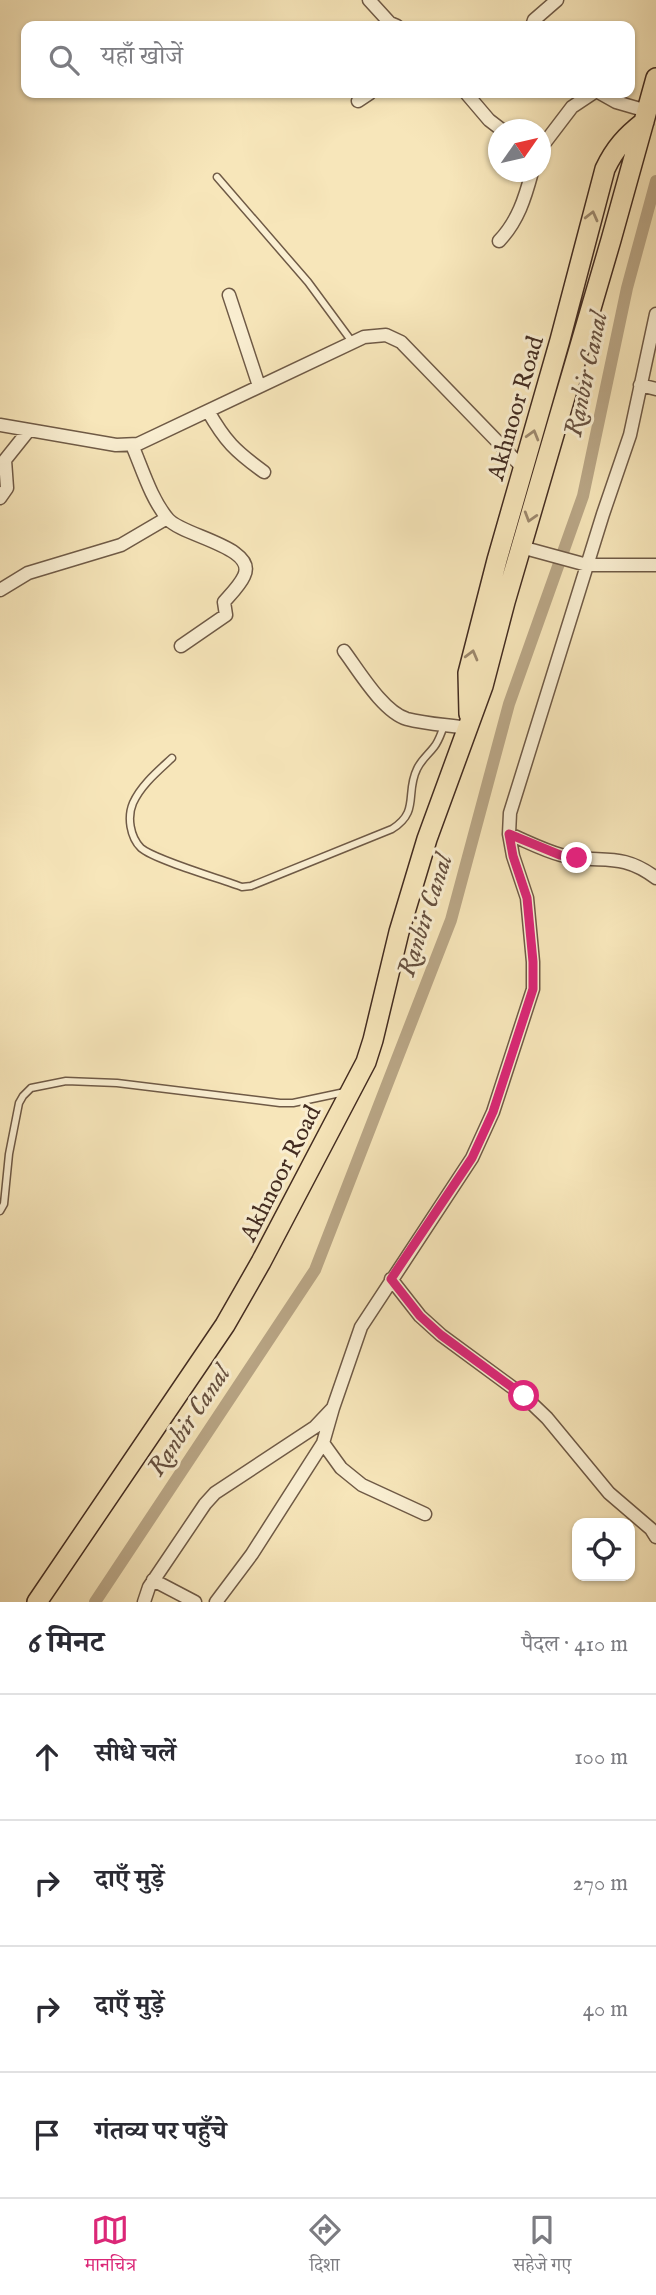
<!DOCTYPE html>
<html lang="hi">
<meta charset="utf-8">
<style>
body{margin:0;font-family:"IM FELL English","Noto Serif Devanagari",serif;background:#f2f2f3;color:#2b2b33}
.controls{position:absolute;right:21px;bottom:21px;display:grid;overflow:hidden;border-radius:14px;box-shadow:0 2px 5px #0004}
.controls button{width:63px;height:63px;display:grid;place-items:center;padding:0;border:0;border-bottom:2px solid #e1e1e2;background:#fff;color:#2b2b33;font:35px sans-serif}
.compass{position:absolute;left:488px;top:119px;width:63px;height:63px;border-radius:50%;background:#fff;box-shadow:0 2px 5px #0004;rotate:56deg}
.stop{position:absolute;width:21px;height:21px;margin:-16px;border:5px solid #db2777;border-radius:50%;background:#fff}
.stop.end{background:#db2777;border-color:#fff;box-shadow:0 2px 7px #0008}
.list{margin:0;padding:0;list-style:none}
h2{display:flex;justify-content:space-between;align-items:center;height:91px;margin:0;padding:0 28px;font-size:30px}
h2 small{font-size:23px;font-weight:400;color:#7c7c81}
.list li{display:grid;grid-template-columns:46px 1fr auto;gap:21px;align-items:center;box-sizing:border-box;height:126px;padding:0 28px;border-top:2px solid #e1e1e2}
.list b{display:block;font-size:26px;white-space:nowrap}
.list em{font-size:23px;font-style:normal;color:#7c7c81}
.icon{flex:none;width:38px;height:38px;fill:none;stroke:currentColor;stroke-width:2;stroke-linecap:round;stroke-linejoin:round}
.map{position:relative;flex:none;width:656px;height:1602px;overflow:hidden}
.search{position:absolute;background:#fff;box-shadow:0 2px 5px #0004;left:21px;right:21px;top:21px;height:77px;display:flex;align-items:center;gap:18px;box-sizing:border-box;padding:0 24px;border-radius:14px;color:#7c7c81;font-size:26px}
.sheet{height:595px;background:#fff}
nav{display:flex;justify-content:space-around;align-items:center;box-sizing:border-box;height:98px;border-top:2px solid #e1e1e2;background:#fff;font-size:19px;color:#7c7c81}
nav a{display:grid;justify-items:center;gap:4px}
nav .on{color:#db2777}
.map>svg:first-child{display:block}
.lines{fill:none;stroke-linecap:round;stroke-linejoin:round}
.canal{stroke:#b9a686;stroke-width:12}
.service-casing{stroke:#6f5a46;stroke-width:9}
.minor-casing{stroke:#6f5a46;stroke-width:15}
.trunk-casing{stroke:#422b20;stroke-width:22}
.service{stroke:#faefd2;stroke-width:6}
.minor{stroke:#faefd2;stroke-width:12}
.trunk{stroke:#f7e6ba;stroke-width:19}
.oneway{stroke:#9c886d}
.route{stroke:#db2777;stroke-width:9}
.labels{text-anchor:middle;stroke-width:6;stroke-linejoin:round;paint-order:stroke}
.street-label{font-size:24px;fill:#422b20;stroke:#faefd2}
.water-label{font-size:26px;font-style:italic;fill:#66503f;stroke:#faefd2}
</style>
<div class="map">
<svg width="656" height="1602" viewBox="0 0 656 1602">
<rect width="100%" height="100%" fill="#f7e6ba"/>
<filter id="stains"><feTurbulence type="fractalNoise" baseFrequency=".00286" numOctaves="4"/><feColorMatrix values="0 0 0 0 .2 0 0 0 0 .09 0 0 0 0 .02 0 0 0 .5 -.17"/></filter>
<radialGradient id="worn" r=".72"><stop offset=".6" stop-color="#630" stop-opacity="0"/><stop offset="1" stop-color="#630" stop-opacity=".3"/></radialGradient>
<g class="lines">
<path class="canal" d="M95,1602l220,-332 136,-350 58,-216 74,-208 44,-208 29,-107"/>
<defs>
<path id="service" d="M217,177l91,105 45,61
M172,758c-14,13 -31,27 -39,45 -6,14 -3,34 8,45 14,12 80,31 101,39l9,-1 141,-57c28,-17 13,-36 25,-60 4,-9 11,-14 17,-22 5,-6 7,-14 10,-21
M0,1211l4,-7 5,-50 10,-51 4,-7 8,-8 35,-7 51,2 163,20h13l52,-11"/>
<path id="minor" d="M369,0l21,23 7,3
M532,26l2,-6 23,-20
M466,93l23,27 13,10
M600,93l16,9 31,9
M358,101l12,-8
M540,149l32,-42 21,-14
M499,241c19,-20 26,-43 33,-69
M229,295l30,91
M640,385l16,4
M208,411c17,30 27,40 56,61
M0,425l116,20 22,-1 226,-107 22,-2 15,7 122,126
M132,445c10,23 19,54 36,74 14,17 90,28 76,57 -4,9 -13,18 -20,26l2,13 -45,31
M0,498l7,-10 -2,-28 24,-30
M521,547l66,18h69
M0,590l28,-17 93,-28 46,-27
M344,651c15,20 39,61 63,68 19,5 41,6 60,9
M509,834c17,7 34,16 52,21 39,10 58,-5 95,23
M391,1279l29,37 21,19 83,61 23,22 62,75 42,36 5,8
M323,1443l18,25 21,17 63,29
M153,1580l42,22
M144,1602l5,-15 56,-83 10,-11 100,-66 18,-19 28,-81 111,-169 21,-46 40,-123v-27l-6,-64 -14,-42 -4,-22 1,-21 93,-299 27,-79 26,-121
M216,1602l36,-48 71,-111 10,-35"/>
<path id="trunk" d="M469,714l-1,-41 29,-113 63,-220 45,-171c10,-21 21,-33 39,-47
M37,1602l188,-277 36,-63 105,-200 7,-22 26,-108 28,-93 56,-153 22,-84 106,-362 45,-162"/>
</defs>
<use href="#service" class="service-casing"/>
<use href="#minor" class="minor-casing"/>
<use href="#trunk" class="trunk-casing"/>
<use href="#service" class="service"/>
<use href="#minor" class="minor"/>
<use href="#trunk" class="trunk"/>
</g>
<defs><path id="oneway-chevron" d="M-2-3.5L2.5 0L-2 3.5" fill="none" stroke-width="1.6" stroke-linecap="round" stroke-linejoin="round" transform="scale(1.75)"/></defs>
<g class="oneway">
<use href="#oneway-chevron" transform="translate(592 216) rotate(-76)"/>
<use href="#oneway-chevron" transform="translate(533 435) rotate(-74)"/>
<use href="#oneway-chevron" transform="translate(530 517) rotate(107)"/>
<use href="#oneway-chevron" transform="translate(472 655) rotate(-75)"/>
</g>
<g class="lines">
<path class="route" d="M524,1396l-83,-61 -21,-19 -29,-37 81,-121 21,-46 40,-123v-27l-6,-64 -14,-42 -4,-22 51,21 17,3"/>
</g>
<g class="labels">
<g class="street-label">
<text transform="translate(515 408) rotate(-74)" y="8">Akhnoor Road</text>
<text transform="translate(280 1173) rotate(-63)" y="8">Akhnoor Road</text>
</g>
<g class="water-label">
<text transform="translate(585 374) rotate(-78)" y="9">Ranbir Canal</text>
<text transform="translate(424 915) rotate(-72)" y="9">Ranbir Canal</text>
<text transform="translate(188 1420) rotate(-56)" y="9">Ranbir Canal</text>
</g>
</g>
<rect width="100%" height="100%" filter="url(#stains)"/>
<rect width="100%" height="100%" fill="url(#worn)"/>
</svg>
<div class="controls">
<button><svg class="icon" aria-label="locate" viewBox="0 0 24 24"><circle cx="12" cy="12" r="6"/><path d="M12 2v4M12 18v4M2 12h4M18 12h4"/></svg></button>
</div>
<svg class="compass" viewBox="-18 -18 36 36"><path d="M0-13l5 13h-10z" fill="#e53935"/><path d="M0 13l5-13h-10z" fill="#7c7c81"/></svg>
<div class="stop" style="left:524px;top:1396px"></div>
<div class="stop end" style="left:577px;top:858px"></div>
<div class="search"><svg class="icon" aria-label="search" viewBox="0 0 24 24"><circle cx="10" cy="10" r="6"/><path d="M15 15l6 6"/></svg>यहाँ खोजें</div>
</div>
<section class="sheet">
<h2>6 मिनट<small>पैदल · 410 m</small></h2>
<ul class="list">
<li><svg class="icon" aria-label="ahead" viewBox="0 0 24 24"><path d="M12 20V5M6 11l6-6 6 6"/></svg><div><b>सीधे चलें</b></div><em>100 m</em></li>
<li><svg class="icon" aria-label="right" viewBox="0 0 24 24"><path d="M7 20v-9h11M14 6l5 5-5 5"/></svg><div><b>दाएँ मुड़ें</b></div><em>270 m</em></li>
<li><svg class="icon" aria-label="right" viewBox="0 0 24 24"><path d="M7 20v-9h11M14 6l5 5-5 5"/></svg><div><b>दाएँ मुड़ें</b></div><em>40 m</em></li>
<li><svg class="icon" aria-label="arrive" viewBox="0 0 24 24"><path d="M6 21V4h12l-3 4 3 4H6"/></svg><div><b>गंतव्य पर पहुँचे</b></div></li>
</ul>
</section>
<nav>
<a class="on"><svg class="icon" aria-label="map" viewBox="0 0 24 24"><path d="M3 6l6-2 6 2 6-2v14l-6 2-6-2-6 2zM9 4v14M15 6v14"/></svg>मानचित्र</a>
<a><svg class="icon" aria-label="directions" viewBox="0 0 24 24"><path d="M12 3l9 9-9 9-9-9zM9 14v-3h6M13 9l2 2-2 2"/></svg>दिशा</a>
<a><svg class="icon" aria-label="saved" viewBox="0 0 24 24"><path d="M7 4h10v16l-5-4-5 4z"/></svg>सहेजे गए</a>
</nav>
